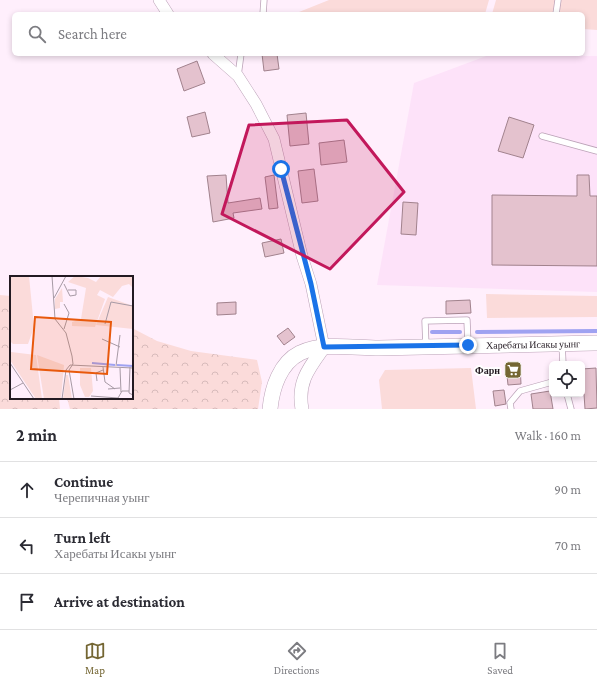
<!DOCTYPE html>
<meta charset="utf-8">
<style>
body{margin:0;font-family:"Crimson Pro",serif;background:#f2f2f3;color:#2b2b33}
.controls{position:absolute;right:12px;bottom:12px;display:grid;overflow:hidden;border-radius:6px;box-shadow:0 2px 6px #0003}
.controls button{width:36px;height:36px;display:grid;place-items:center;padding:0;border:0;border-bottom:1px solid #e1e1e2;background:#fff;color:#2b2b33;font:20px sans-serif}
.stop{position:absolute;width:12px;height:12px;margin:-9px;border:3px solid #1a73e8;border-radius:50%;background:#fff}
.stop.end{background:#1a73e8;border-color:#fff;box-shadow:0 1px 4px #0008}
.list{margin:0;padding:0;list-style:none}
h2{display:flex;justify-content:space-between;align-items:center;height:52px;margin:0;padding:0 16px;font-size:17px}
h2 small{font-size:13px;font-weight:400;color:#7c7c81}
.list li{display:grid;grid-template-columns:26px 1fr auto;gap:12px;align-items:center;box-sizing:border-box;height:56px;padding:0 16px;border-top:1px solid #e1e1e2}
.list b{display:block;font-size:15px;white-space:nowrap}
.list p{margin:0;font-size:13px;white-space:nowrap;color:#7c7c81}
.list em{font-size:13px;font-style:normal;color:#7c7c81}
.icon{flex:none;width:22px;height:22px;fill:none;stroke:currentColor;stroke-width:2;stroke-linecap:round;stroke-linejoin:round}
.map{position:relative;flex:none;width:597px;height:409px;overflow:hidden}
.search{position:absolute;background:#fff;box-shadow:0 2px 6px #0003;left:12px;right:12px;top:12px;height:44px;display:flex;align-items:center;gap:10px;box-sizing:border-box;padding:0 14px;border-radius:6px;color:#7c7c81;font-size:15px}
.sheet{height:220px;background:#fff}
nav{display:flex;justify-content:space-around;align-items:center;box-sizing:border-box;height:56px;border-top:1px solid #e1e1e2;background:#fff;font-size:11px;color:#7c7c81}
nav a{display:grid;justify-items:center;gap:2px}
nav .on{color:#746633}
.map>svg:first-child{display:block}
.built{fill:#fde2f9}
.green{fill:#fbdbda}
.forest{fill:url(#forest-crowns)}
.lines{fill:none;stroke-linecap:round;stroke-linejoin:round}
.stream{stroke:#9fa2f1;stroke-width:4}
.building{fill:#e4c2ce;stroke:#a1828d}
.service-casing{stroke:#bca3b8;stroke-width:7}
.minor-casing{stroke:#bca3b8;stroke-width:12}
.tertiary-casing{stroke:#bca3b8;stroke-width:14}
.secondary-casing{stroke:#bca3b8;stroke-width:16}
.service{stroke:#fff;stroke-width:5.5}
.minor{stroke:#fff;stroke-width:11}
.tertiary{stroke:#fff;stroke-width:13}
.secondary{stroke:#fff;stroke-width:15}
.route{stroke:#1a73e8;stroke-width:5}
.marked{fill:#c2185b;fill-opacity:0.2;stroke:#c2185b;stroke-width:3;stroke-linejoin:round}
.labels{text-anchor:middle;stroke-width:3.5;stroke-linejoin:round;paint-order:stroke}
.street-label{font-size:10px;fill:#231a22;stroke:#fff}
.poi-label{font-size:10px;font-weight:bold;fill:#231a22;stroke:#fff;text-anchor:end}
.inset-river{fill:none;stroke:#9fa2f1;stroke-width:2}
.inset-road{fill:none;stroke:#a79aa5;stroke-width:1}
.view{fill:#e8590c;fill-opacity:0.15;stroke:#e8590c;stroke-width:2}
.inset-edge{fill:none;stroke:#231a22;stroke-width:2}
</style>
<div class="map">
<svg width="597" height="409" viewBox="0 0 597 409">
<defs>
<pattern id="forest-crowns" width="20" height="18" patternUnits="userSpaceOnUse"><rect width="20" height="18" fill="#fbdbda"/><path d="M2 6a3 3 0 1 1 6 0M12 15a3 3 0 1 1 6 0" fill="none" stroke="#d7bbbb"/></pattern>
</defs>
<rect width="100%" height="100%" fill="#ffeffc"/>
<path class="built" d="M489,55l108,1v236l-220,-7 37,-202z"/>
<path class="green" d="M329,0h160l-4,14h-191z
M496,0h101v30l-14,-1v-15h-91z
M486,294l111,2v21l-110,1z
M471,368l5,41h-94l-3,-29 6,-10z"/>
<path class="forest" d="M0,295l11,1v102h48l1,11h-60z
M132,328l25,13 34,10 66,9 5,22 -4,27h-188l-3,-11h65z"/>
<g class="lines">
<path class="stream" d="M432,332h28
M477,332l120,-1"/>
</g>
<path class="building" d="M262,54h15l2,15 -15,2z
M197,61l8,22 -21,8 -7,-22z
M205,112l5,21 -18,4 -5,-20z
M306,113l3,31 -19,2 -3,-31z
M509,117l25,8 -11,33 -25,-7z
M344,140l3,22 -26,3 -2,-22z
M314,169l4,32 -16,2 -4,-32z
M226,175l2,28 32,-5 2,11 -29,4 1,5 -21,4 -6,-46z
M274,175l4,33 -9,1 -4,-32z
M577,175h12l1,21h7v70l-105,-1v-70l85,1z
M403,202l15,1 -2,32 -15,-1z
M281,239l3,14 -19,4 -3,-14z
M470,300l1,13 -25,1v-13z
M236,302v12l-19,1v-12z
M288,328l7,9 -11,8 -7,-9z
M520,365l1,19 -13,1 -2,-19z
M596,368l1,40 -12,1 -1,-15h-2v-25z
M504,390l2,14 -11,2 -2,-15z
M550,391l3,18h-20l-2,-15z"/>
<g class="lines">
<defs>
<path id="service" d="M263,14l1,-14
M556,14l2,-14
M238,76l3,-22
M542,136l55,15
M562,344l1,20
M426,347l-1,-26 42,-1 1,25
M567,394l4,15
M511,409l-1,-6 10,-12 32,-9"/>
<path id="minor" d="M159,0l9,14
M213,54l25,22 18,28 18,35 28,117 9,28 13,63"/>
<path id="tertiary" d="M302,409c-5,-27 7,-41 22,-62"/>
<path id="secondary" d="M270,409c2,-21 10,-46 30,-56 24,-11 54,-5 79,-5 72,-2 145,-4 218,-5"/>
</defs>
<use href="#service" class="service-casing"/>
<use href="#minor" class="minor-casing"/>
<use href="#tertiary" class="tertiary-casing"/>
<use href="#secondary" class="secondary-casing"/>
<use href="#service" class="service"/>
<use href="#minor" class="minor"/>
<use href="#tertiary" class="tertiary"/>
<use href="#secondary" class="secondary"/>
</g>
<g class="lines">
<path class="route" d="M281,169l30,115 13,63 144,-2"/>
</g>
<path class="marked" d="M347,120l57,72 -74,77 -108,-55 27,-89z"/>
<defs>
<symbol id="supermarket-square" viewBox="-11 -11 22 22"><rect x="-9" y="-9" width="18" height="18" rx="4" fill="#746633" stroke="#fff"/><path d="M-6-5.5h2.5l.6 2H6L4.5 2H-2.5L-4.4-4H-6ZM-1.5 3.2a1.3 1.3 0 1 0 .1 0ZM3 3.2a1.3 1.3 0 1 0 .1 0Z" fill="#fff"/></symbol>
</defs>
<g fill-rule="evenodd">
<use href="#supermarket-square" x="503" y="360" width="20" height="20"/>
</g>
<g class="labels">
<g class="street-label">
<text transform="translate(533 344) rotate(-1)" y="4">Харебаты Исакы уынг</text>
</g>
<g class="poi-label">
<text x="500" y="374">Фарн</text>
</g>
</g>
<g transform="translate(10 276)">
<rect width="123" height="123" fill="#ffeffc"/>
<path d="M65,0l13,2 8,4 5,-6h32v12l-4,-4 -7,2 -9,11 -13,-7 -3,5 8,4 -10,28 -23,-1v-4l9,-3 5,-31 -18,-6zM52,12l1,14h-3v6l-5,1v-10zM98,21l25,9v23l-37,-4zM70,92h11l2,23 -4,6h-4l-5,-12z" fill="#fbdbda"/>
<path d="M0,0h19l5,51 -6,17h-15l-3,-3zM1,76l25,3 6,44h-6l-26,-39zM27,79l27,10 -3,34h-17zM56,99h2l4,24h-9z" fill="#fbdbda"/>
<path class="inset-river" d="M82,87l23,2M107,89l16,1"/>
<path class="inset-road" d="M42,0l3,43 11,14 6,23 1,8 -4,6 5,29M54,8l6,12 6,-1v-5h-8M44,22l12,-22M54,28l5,9 -5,16M95,48l6,-22 22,4M92,63l18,8M0,87l24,36M106,90l4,-31M93,91l2,15 10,7M120,91l-1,26 4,2M110,92l1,24M87,105l-1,-8 7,-3M98,113l12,-1M0,114l13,-7M81,120l27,2 4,-7h7M52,123l4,-29 4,-5 63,3"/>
<path class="view" d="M25,41l76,5 -4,52 -76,-5z"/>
<rect width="123" height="123" class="inset-edge"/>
</g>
</svg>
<div class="controls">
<button><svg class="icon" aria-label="locate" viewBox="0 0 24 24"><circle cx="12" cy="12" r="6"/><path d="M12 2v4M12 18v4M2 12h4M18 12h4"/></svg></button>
</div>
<div class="stop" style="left:281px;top:169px"></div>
<div class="stop end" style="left:468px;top:345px"></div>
<div class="search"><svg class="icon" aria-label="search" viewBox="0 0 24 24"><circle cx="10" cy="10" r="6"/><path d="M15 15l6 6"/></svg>Search here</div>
</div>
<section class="sheet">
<h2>2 min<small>Walk · 160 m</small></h2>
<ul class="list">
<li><svg class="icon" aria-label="ahead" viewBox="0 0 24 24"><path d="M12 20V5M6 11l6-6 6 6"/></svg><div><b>Continue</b><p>Черепичная уынг</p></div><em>90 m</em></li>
<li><svg class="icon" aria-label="left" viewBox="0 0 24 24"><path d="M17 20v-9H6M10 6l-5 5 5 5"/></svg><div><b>Turn left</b><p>Харебаты Исакы уынг</p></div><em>70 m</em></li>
<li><svg class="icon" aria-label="arrive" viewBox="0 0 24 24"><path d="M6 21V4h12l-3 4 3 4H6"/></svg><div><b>Arrive at destination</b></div></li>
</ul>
</section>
<nav>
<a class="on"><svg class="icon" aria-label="map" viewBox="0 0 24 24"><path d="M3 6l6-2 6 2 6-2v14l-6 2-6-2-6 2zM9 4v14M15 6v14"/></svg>Map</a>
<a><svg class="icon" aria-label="directions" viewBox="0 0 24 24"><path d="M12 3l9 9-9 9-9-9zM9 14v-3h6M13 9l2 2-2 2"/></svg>Directions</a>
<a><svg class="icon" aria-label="saved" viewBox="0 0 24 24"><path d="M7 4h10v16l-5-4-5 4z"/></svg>Saved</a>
</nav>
